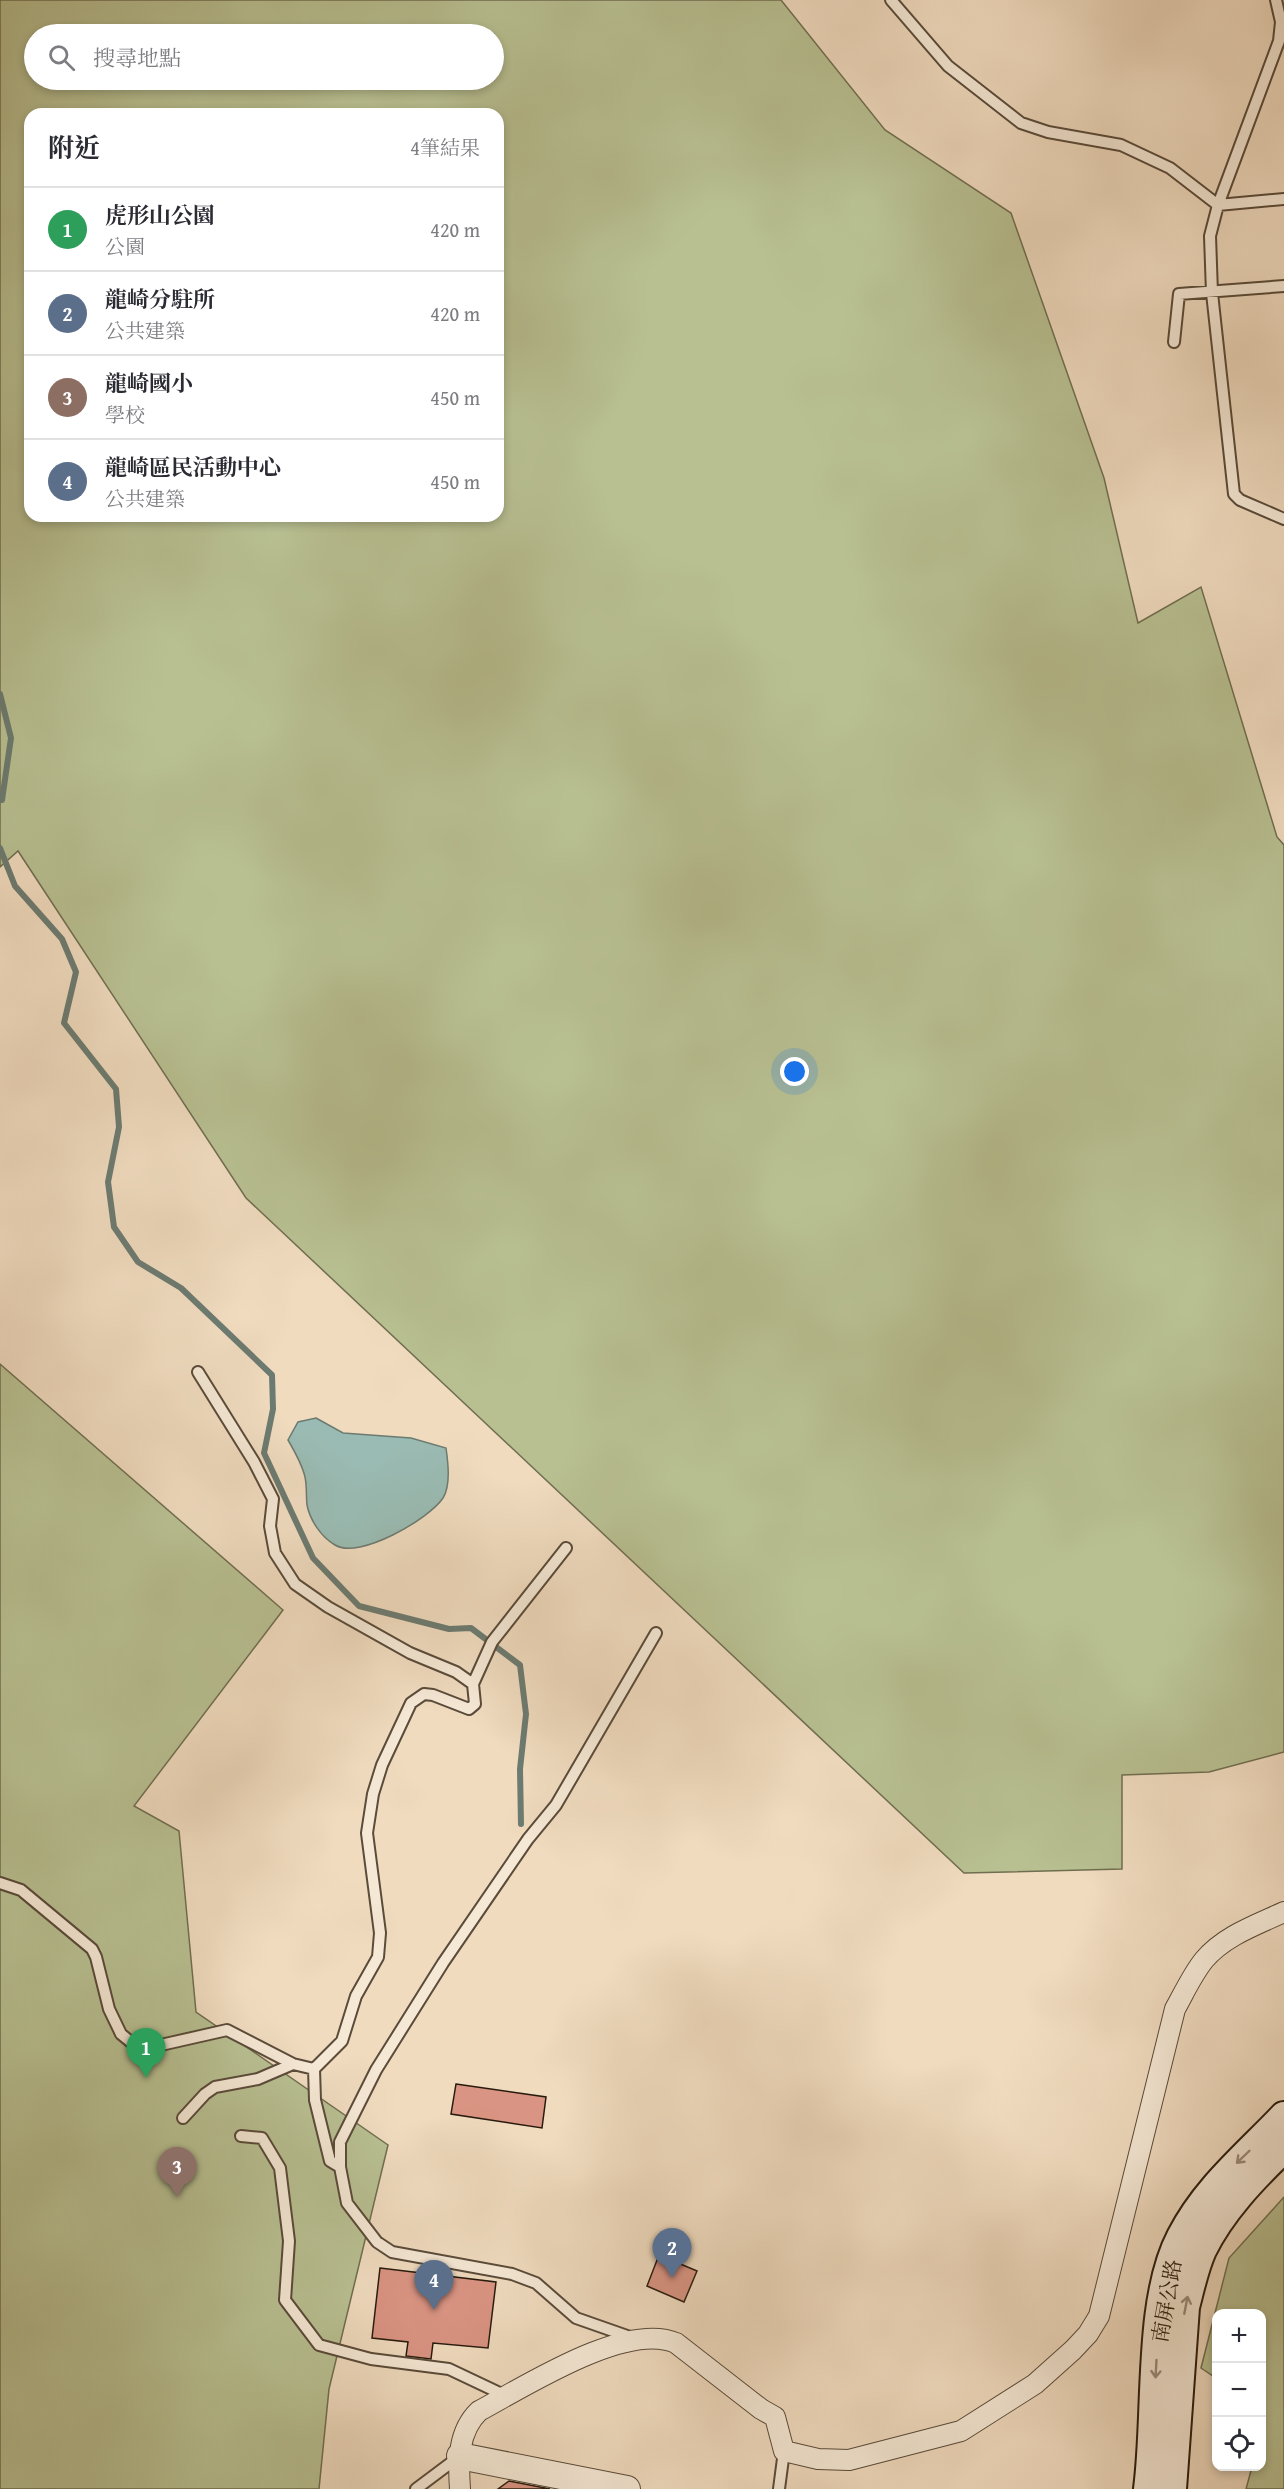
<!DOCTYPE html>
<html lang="zh-TW">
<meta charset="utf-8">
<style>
body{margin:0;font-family:"Gentium Book Plus","Noto Serif TC",serif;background:#f7f7f7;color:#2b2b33}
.controls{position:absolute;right:18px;bottom:18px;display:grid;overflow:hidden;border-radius:12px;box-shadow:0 3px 9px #0003}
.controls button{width:54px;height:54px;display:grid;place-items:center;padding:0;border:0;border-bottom:2px solid #e1e1e2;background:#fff;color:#2b2b33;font:30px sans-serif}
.you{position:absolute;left:795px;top:1072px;width:21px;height:21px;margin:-15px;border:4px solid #fff;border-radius:50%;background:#1a73e8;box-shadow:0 0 0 9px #1a73e833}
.badge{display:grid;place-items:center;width:39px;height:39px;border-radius:50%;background:#8f2418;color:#fff;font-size:20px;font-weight:700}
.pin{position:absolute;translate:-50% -50px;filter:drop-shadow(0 2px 3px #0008)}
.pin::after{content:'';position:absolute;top:32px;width:21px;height:18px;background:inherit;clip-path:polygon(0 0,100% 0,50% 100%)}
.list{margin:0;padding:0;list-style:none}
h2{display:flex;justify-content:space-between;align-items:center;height:78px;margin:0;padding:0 24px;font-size:26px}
h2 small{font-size:20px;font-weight:400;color:#7c7c81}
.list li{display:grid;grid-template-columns:39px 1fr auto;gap:18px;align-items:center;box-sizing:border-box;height:84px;padding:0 24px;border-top:2px solid #e1e1e2}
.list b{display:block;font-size:22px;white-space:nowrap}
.list p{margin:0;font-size:20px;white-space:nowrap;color:#7c7c81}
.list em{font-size:20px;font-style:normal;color:#7c7c81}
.icon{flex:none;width:33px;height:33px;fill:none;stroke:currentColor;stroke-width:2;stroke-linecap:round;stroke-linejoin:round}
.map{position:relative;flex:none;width:1284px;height:2489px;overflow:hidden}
.search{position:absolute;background:#fff;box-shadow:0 3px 9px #0003;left:24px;top:24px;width:480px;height:66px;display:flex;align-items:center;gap:15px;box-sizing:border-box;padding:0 21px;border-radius:33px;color:#7c7c81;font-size:22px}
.panel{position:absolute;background:#fff;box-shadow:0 3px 9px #0003;left:24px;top:108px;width:480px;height:414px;border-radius:18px}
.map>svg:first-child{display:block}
.green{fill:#b8c092;stroke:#706e50;stroke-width:1.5;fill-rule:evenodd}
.water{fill:#9abbb3;stroke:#6c7b71;stroke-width:1.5}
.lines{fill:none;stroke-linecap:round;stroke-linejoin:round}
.stream{stroke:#6c7b71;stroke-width:6}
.building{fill:#da9483;stroke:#281b0e;stroke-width:1.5}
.service-casing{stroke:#5a4b3a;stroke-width:14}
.minor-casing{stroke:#5a4b3a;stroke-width:22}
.tertiary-casing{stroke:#5a4b3a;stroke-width:28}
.secondary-casing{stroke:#281b0e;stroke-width:32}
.service{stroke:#f5e8d5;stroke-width:10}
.minor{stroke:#f5e8d5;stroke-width:20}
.tertiary{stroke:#f5e8d5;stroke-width:26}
.secondary{stroke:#f5e8d5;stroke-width:28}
.oneway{stroke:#998c7b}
.labels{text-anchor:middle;stroke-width:4.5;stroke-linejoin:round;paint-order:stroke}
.street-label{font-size:21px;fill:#281b0e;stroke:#f5e8d5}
</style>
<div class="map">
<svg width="1284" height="2489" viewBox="0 0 1284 2489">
<rect width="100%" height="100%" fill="#f0dbbf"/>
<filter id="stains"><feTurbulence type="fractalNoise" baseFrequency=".00333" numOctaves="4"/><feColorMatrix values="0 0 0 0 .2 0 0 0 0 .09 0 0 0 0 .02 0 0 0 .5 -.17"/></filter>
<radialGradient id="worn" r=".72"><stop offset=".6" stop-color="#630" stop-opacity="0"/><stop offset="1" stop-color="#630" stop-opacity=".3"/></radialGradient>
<path class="green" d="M0,0h781l104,130 126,83 93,265 34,145 63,-36 76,250 7,8v907l-75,20 -87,3v94l-158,4 -718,-675 -228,-347 -18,16zM494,34v46h-460v-46zM30,114h468v402h-468z
M0,1364l283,246 -149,196 45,25 17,181 192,133 -59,244 -10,100h-319z
M1284,2197v292h-38l6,-22 10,-1v-42l3,-16 -3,-2v-92h-46v64l-15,-10 28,-110z"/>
<path class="water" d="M316,1418l27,15 68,5 35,10c2,14 5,37 -3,50 -14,21 -84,62 -108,47 -14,-8 -25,-25 -28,-40 -1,-9 0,-19 -2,-28 -3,-13 -10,-25 -17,-37l10,-18z"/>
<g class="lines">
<path class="stream" d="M0,694l11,44 -9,62h-2
M0,848l15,38 47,53 14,33 -12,51 52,66 3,38 -11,55 6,45 24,35 43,26 91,87 1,34 -9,44 49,105 46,48 90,23 22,-1 49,37 6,49 -6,55 1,55"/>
</g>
<path class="building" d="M456,2084l90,13 -4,31 -91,-14z
M659,2255l38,16 -13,31 -37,-16z
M380,2268l116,14 -8,66 -55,-5 -2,16 -25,-3 2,-14 -36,-4z
M509,2481l41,8h-52z"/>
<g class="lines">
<defs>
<path id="service" d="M891,0l57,66 73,57 27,9 73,13 49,23 48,37 66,-6
M1276,0l5,22 -2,19 -61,164 -8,31 2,57 22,201 6,6 44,19
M1174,342l5,-48 105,-8
M198,1372l56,90 19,37 -3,27 5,27 20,31 33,23 82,46 46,19 17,12
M566,1548l-74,94 -19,42 2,20 -6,5 -36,-14 -9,-1 -13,9 -29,62 -9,29 -6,39 13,100 -2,24 -22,39 -14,45 -28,28 1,31 15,61 10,6 7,36 30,39 15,10 120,22 24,9 40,35 57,20
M0,1883l21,7 71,59 4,8 13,52 12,25 11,9 20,4 75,-17 66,34 21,5
M183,2118l22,-24 10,-7 43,-8 35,-15
M241,2136l21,2 18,30 9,73 -4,59 34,45 52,14 78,10 57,27
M340,2167v-25l36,-72 67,-107 85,-124 28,-34 100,-172
M416,2489l44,-33
M779,2489l5,-38"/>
<path id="minor" d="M460,2489c-2,-28 -2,-58 19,-78 45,-24 147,-90 197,-68l85,66 14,8 9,34 34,8 31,1 112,-29 74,-47 38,-34 15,-16 11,-18 76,-307c9,-16 17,-34 29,-49 20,-24 52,-35 80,-48"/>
<path id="tertiary" d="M460,2456l167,33"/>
<path id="secondary" d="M1148,2489c10,-74 -1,-187 33,-252 25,-49 66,-82 103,-121
M1172,2489l13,-182c5,-19 9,-39 17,-57 19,-39 51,-72 82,-102"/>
</defs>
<use href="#service" class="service-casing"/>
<use href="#minor" class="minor-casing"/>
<use href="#tertiary" class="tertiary-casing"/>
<use href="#secondary" class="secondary-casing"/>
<use href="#service" class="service"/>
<use href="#minor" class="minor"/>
<use href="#tertiary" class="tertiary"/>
<use href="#secondary" class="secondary"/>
</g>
<defs><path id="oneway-shaft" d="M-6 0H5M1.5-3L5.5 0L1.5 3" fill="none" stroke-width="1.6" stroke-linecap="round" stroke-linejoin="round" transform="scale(1.5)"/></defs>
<g class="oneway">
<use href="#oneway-shaft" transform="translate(1243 2157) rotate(136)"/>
<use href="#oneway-shaft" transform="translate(1186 2305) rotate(-79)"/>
<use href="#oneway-shaft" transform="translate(1156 2369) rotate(93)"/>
</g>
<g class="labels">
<g class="street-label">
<text transform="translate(1167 2301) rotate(-80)" y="7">南屏公路</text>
</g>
</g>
<rect width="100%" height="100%" filter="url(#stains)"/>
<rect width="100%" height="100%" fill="url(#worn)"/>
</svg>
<div class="controls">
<button>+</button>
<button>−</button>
<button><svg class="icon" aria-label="locate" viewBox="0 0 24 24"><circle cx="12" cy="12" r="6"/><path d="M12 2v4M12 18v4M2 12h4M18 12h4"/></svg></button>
</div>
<div class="you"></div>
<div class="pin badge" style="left:146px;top:2078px;background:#2e9e5b">1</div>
<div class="pin badge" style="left:672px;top:2278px;background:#5c6f8a">2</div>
<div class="pin badge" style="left:177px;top:2197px;background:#8d6e63">3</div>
<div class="pin badge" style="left:434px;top:2310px;background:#5c6f8a">4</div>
<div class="search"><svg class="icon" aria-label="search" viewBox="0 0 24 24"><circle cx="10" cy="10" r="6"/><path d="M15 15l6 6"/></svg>搜尋地點</div>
<section class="panel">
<h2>附近<small>4筆結果</small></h2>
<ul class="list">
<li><span class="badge" style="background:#2e9e5b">1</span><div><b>虎形山公園</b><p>公園</p></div><em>420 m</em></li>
<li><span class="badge" style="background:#5c6f8a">2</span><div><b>龍崎分駐所</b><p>公共建築</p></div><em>420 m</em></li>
<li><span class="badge" style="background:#8d6e63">3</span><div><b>龍崎國小</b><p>學校</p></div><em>450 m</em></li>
<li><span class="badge" style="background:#5c6f8a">4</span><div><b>龍崎區民活動中心</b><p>公共建築</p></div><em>450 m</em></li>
</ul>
</section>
</div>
